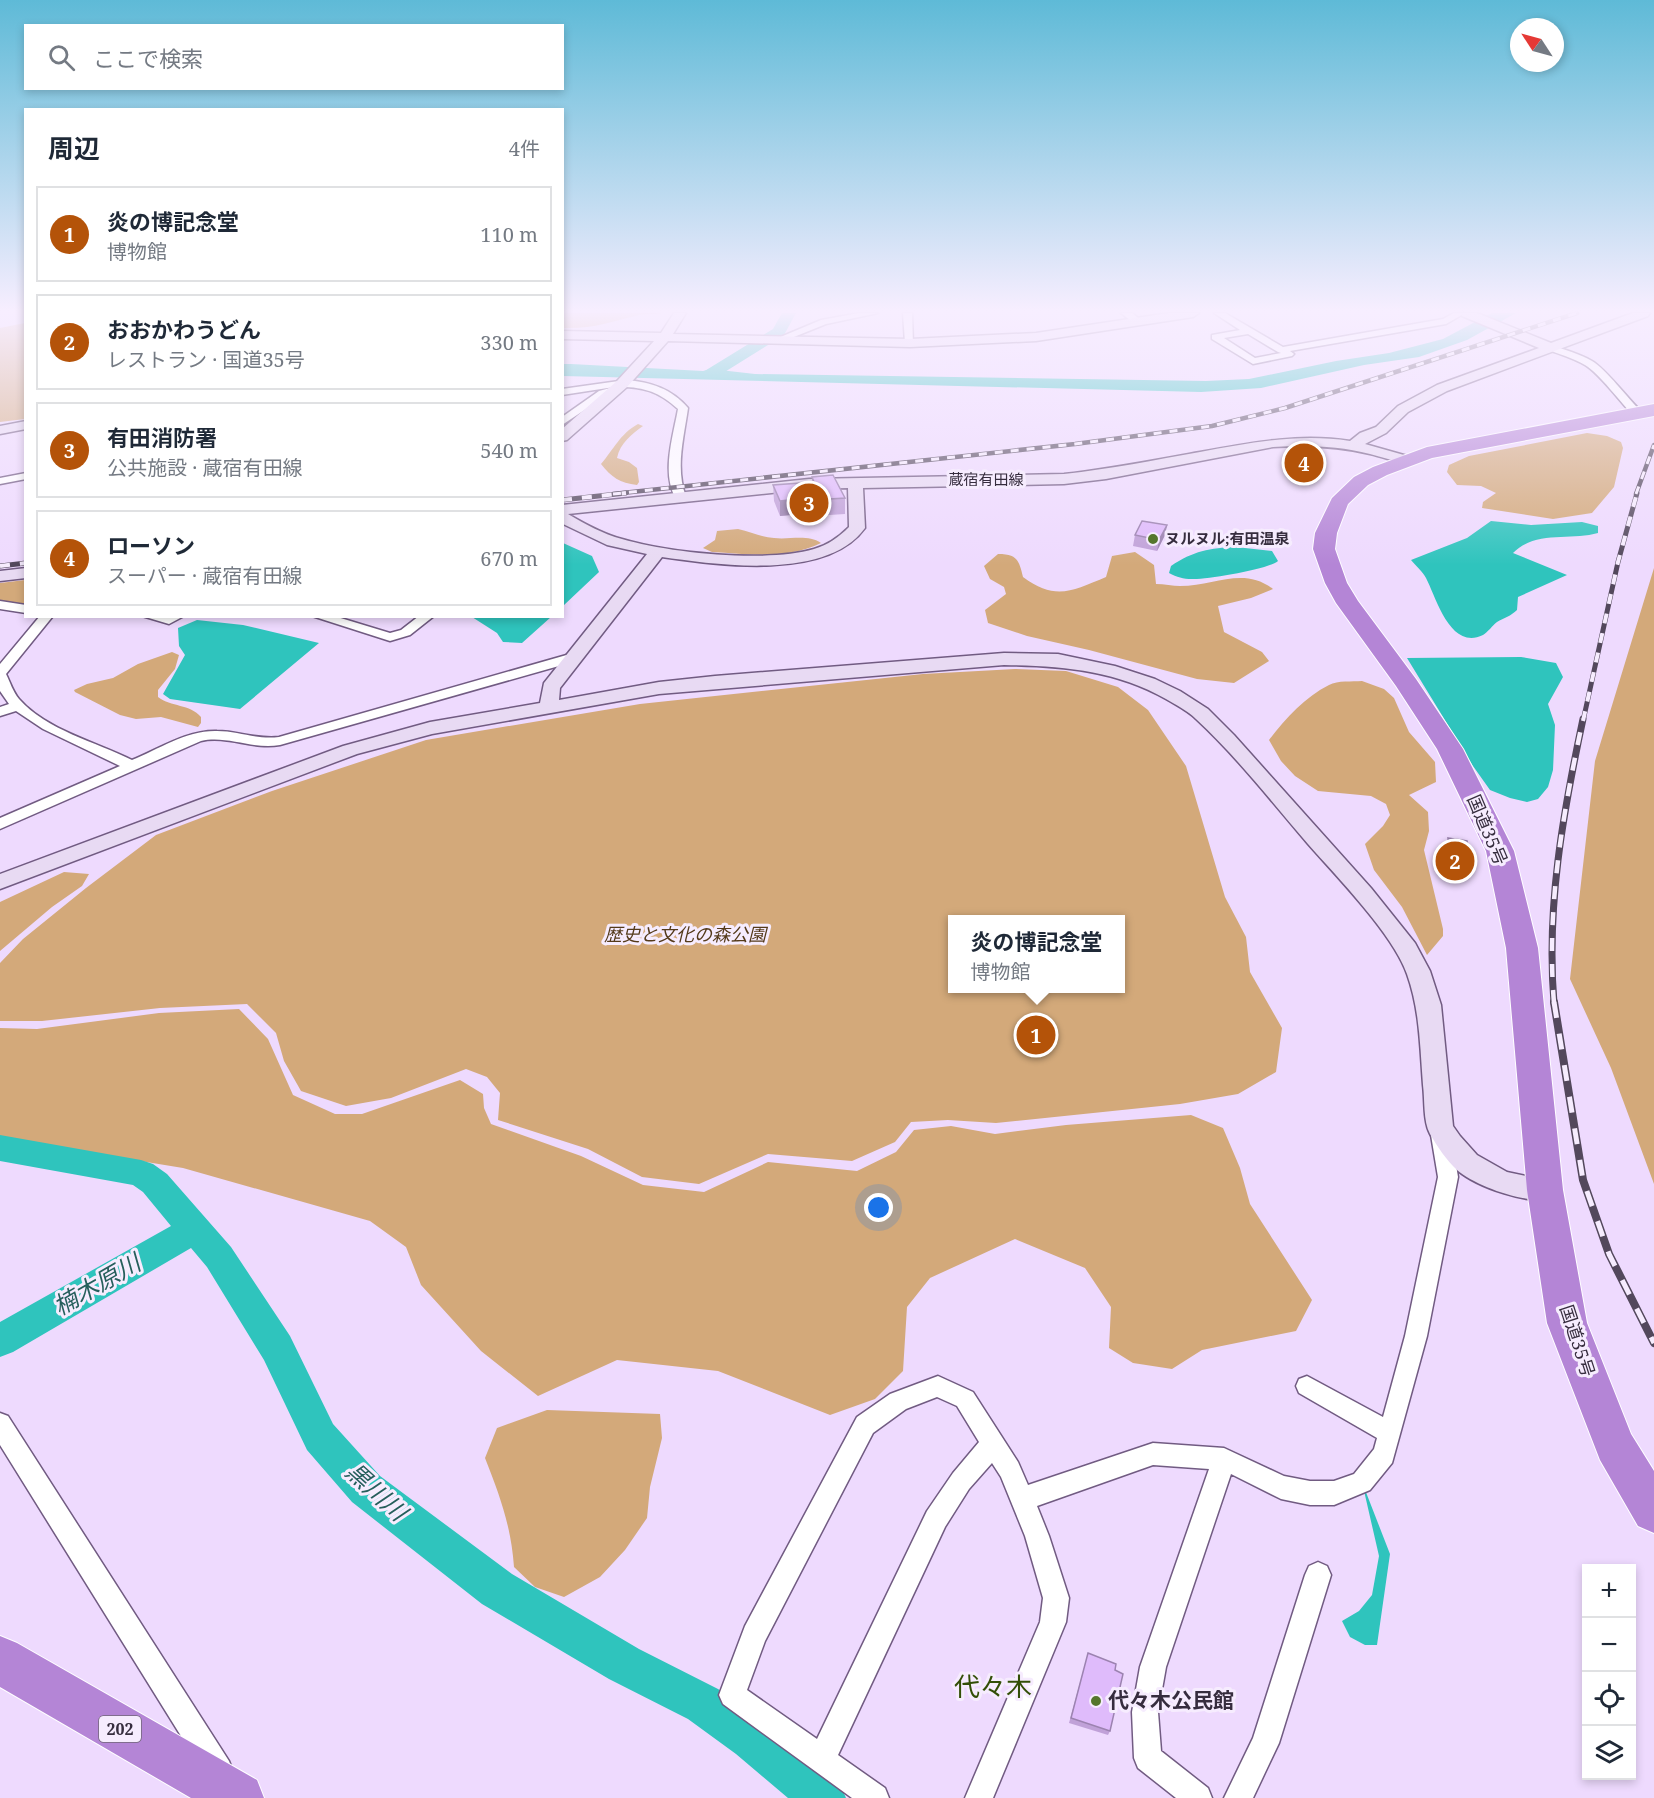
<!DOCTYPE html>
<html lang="ja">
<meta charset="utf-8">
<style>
body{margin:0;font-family:"Noto Serif","Noto Sans JP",serif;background:#f6f6f7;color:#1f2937}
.controls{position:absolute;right:18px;bottom:18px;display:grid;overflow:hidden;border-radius:0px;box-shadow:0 3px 9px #0003}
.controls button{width:54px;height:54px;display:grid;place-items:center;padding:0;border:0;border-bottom:2px solid #e0e1e3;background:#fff;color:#1f2937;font:30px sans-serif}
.compass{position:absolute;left:1510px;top:18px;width:54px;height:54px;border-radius:50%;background:#fff;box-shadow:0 3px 9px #0003;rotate:306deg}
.you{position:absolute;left:879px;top:1208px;width:21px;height:21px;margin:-15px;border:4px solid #fff;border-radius:50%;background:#1a73e8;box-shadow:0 0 0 9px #1a73e833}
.badge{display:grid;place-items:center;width:39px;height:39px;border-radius:50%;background:#b45309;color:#fff;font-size:20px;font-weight:700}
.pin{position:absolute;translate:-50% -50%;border:3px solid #fff;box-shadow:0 2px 6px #0006}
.popup{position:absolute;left:948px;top:915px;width:177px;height:78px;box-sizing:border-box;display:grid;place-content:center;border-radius:0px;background:#fff;filter:drop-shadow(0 2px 4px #0005);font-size:20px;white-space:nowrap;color:#747a83}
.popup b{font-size:22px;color:#1f2937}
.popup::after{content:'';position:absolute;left:50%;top:100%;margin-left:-12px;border:12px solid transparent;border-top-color:#fff}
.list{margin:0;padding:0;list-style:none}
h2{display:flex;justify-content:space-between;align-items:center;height:78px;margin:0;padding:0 24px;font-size:26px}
h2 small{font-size:20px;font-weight:400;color:#747a83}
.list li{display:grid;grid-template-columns:39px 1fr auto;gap:18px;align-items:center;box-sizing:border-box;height:96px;margin:0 12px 12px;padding:0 12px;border:2px solid #e0e1e3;border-radius:0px}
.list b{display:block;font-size:22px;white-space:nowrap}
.list p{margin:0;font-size:20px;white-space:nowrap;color:#747a83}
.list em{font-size:20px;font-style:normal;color:#747a83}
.icon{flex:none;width:33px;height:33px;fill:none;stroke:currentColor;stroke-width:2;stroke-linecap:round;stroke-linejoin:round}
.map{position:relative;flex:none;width:1654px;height:1798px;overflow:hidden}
.search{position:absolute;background:#fff;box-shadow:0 3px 9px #0003;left:24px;top:24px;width:540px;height:66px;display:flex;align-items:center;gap:15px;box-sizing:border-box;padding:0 21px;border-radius:0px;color:#747a83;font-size:22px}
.panel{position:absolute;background:#fff;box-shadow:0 3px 9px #0003;left:24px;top:108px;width:540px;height:510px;border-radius:0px}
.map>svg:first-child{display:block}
.green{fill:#d3a97a;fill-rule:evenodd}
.water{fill:#2fc4bd}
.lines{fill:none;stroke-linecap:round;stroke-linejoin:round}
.river{fill:#2fc4bd;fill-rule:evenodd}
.street-casing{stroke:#715b82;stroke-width:3}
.secondary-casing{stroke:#715b82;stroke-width:3}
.highway-casing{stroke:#fff;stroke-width:2}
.street{fill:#fff;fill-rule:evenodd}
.secondary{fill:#e8daf3;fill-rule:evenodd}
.highway{fill:#b485d6;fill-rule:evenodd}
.rail-far3-casing{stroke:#53485c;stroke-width:4.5}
.rail-far2-casing{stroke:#53485c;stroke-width:5}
.rail-far1-casing{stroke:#53485c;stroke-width:7}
.rail-casing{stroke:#53485c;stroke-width:8}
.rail-far3{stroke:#f6ecfe;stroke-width:3;stroke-dasharray:8;stroke-linecap:butt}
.rail-far2{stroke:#f6ecfe;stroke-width:4;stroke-dasharray:10;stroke-linecap:butt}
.rail-far1{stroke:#f6ecfe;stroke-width:4.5;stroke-dasharray:13;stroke-linecap:butt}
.rail{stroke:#f6ecfe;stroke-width:5;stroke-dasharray:16;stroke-linecap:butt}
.wall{fill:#c0a1d8}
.shaded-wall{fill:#9c83b0}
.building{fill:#dfbbfb;stroke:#9c83b0;stroke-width:1.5}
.poi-dot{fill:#55762d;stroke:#f6ecfe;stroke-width:2}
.labels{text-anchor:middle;stroke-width:6;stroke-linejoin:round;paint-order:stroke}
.far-street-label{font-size:15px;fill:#362d3e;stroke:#f6ecfe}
.far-poi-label{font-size:15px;font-weight:bold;fill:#362d3e;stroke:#f6ecfe;text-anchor:start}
.shield{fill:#f6ecfe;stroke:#706678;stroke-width:1.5}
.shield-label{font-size:16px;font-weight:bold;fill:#362d3e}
.street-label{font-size:18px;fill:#362d3e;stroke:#f6ecfe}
.park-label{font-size:18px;font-style:italic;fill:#543a1a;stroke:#f6ecfe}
.near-poi-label{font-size:21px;font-weight:bold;fill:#362d3e;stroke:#f6ecfe;text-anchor:start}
.near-water-label{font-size:24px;font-style:italic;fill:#265f5c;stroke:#f6ecfe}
.near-quarter-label{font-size:26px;fill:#334f07;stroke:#f6ecfe}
</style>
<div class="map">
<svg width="1654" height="1798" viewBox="0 0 1654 1798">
<rect width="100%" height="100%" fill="#eedafe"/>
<path class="green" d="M563,313h100c-8,2 -16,0 -24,2 -29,7 -46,14 -76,13z
M25,323v96l-25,3v-94z
M638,424l5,2c-11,8 -23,17 -26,32l12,4 8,6 2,14 -2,3c-17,-2 -26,-8 -36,-21 13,-15 19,-30 37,-40z
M1587,433l20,3 14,6 2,6 -9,39 -22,26 -39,6 -71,-11 1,-6 13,-9 -15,-7 -24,-1 -10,-13 2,-7 20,-9z
M738,529c13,3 23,8 36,9 15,2 34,-4 47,5 -36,17 -71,11 -109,9l-9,-4 12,-8 2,-9z
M1135,552l19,13 2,19c8,0 17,2 24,2 35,0 63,-20 93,3l-22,9 -33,8 6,26 38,20 7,9 -35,22 -37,-4 -108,-29 -62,-14 -39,-13 -3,-13 21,-16 -2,-7 -14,-8 -6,-13 14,-12c19,0 21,6 25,23 33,24 49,14 83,0l6,-21z
M1654,568v616l-43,-116 -41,-89 25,-218z
M25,580v24l-25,-2v-19z
M172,652l7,3 -4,14 -17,21v7c13,10 32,7 43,20v6l-3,4 -37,-10 -25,2 -16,-4 -45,-23 -1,-2 13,-6 26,-6 25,-14z
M1015,669l51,2 52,16 30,23 38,56 39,131 21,40 4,35 32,56 -6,44 -38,22 -58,10 -184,19 -48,-3 -37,2 -16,20 -43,19 -84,-7 -69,30 -57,-7 -54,-28 -90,-29 2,-27 -13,-16 -21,-8 -75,29 -45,8 -45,-15 -17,-30 -8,-28 -29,-29 -87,4 -118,13h-42v-58l23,-24 63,-51 70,-53 116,-44 154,-51 214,-36 283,-30zM952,920h168v68h-168z
M1362,681l22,8 10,9 15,34 26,30 1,20 -27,13 19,17 1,19 -5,19 19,79v7l-16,19 -25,-48 -28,-37 -9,-26 18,-18 7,-11 -4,-11 -15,-8 -53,-5 -23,-15 -14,-15 -12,-21c16,-21 36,-43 60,-55 9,-5 23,-3 33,-4z
M64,872l25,2 -7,12 -30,21 -52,44v-49z
M239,1009l29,30 25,56 42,19h27l98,-34 23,14 1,14 7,16 90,32 62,29 61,7 64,-30 89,9 39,-19 18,-22 37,-4 44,8 71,-9 125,-10 32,13 17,40 10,36 62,96 -16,31 -94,19 -30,19 -39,-6 -24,-15 2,-41 -26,-39 -70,-29 -85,39 -23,29 -4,64 -28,28 -45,16 -112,-44 -101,-11 -79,36 -57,-45 -60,-66 -15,-38 -36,-26 -187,-53 -183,-30v-110l37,1 122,-16z
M547,1410l113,4 2,24 -12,49 -3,31 -22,32 -25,27 -36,20 -29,-10 -21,-20c-3,-41 -14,-71 -29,-109l12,-30z"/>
<path class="water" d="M1492,313h24l-49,27 -48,17 -55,8 -103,23 -60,4 -638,-16v-12h8l132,7 8,-2 44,5 451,7 43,-2 87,-18 53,-8 54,-14z
M1491,521l40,4 51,-3 16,4v7c-27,8 -63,-3 -85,20l54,22 -49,22 -1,13c-6,6 -13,8 -20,12 -5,4 -9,10 -14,13 -33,16 -47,-38 -57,-57 -3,-6 -10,-12 -15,-18l56,-22z
M563,543l29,13 7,16 -36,34z
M1236,547l36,4 6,10c-8,8 -73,19 -86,18 -9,0 -15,-2 -23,-6l2,-7c22,-15 39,-18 65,-19z
M472,617h79l-29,26 -19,-1 -6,-9z
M197,620l46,5 76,18 -79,66 -70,-10 -7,-5 22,-39 -6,-9 -1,-18z
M1521,657l35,6 7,14 -15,27 7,21 -2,45 -5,17 -10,12 -11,3 -17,-4 -20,-8 -17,-24 -66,-108z
M1362,1482l28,72 -13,91h-12l-15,-8 -8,-16 17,-10 13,-16 7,-39z"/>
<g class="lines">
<path class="river" d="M782,313h14l-12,22 -69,43h-12l-2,-3 2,-3 70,-43z
M0,1135l141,25 12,4 14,10 64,73 59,89 43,88 47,52 132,98 127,75 79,40 50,33 71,60 7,16h-58l-52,-44 -48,-35 -79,-40 -127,-75 -130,-102 -45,-52 -43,-90 -57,-93 -16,-19 -178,104 -13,5v-35l171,-96 -28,-34 -10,-7 -133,-24z"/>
<defs>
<path id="street" d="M859,313h19l-52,11 -47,19 -8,-2 50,-21z
M903,313h9l1,32 -8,-2z
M1121,313h11l11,9 -8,2z
M1214,313h11l58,34 160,-28 11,-6h11l-19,11 -156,27 4,3 -2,2 -39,8 -41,-25v-4l28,-5zM1248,334l30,18 3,1 -26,5 -31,-20z
M1546,345h6c13,5 28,9 40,16 14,8 36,38 50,51v4h-8c-13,-13 -35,-43 -49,-51 -12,-7 -26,-11 -39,-16z
M626,380c25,2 46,9 62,28 -4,29 -13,60 -2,89l-2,2h-8c-15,-26 -3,-62 2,-90 -19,-18 -37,-23 -62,-22l4,3 -1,2 -12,3 -45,30v-8l37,-26 15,-4 -52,8v-6z
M26,473v6l-26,5v-6z
M0,601l26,4v8l-26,-4z
M40,616h13l-47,58c4,8 7,18 13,25 27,31 77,43 113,61 27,-11 55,-30 85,-29 22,0 40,9 62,6l291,-83h10l2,3 -2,3 -300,85c-27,5 -53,-10 -79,-4l-201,88v-11l120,-52 -77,-37 -27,-18 -16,5v-9l9,-3 -9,-13v-27z
M142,616h42l-15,8z
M312,616h22l56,17 11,-3 18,-14h15l-24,19 -20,6z
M1441,1127l7,3 3,5 7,42 -31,159 -35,127 -22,27 -36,15h-24l-29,-6 -50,-25 -65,193 -8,45 3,39 47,37 4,10h-36l-38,-30 -4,-10 -2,-46 8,-45 69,-198 -56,-4 -116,41 12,30 20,62 -3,24 -73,176h-28l75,-176 3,-24 -18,-62 -24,-59 -9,-14 -23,26 -24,38 -107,228 47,33 4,10h-37l-129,-94 -4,-9 26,-69 112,-209 33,-23 48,-18 35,16 45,70 10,23 125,-42 71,5 60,28 26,5h24l20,-7 20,-25 3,-11 -78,-45 -3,-7 3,-7 8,-3 76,41 22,-81 33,-159 -7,-42 3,-5zM937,1397l20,9 22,36 -26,31 -26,38 -110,228 -70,-49 18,-49 108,-208 33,-24z
M0,1413l8,3 221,345 4,10 -4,10 -10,4 -10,-4 -209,-336z
M1318,1562l9,4 4,9 -52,168 -26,55h-29l29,-60 52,-163 4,-9z"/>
<path id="secondary" d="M674,313h12l-13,21 237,5 126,-6 133,-20h30l-6,4 -157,24 -126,6 -242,-6 -41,46 -60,53 -5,1v-12l55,-48 37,-40 -92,-2v-8l99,2z
M1460,313h17l74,30 82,-30h17l-2,3 -201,75 -39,21 -22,21 -21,11 46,13 2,3 -7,4c-12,-3 -24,-7 -36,-10 -32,-8 -64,-9 -97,-7l-167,32 -42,5 -201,4 2,40c-38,53 -147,37 -203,29l-102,131 -1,12 100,-18 56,-6 289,-23 54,1 57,12 40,13 25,12 28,18 26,26 137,153 44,55 15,28 11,34 12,121 7,10 17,19 30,17 48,10 4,8 -4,8c-25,8 -78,-11 -98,-28 -10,-9 -20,-24 -27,-36 -7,-13 -5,-34 -7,-49 -3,-38 -3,-75 -16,-111 -14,-40 -70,-97 -99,-130 -36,-42 -71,-87 -112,-125 -8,-8 -20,-14 -30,-20 -51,-29 -105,-33 -162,-34l-345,29 -227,40 -75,20 -357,135v-15l343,-128 87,-24 110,-19 4,-20 103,-129 -40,-9 -44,-21 -1,-19 247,-26 255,-5c46,-5 91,-14 136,-22 50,-9 98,-19 150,-11l10,-8 16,-6 22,-21 39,-21 102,-37 -77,-32zM848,488l1,39c-10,10 -21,18 -35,22 -47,14 -145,4 -192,-10 -19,-5 -37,-15 -54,-25l241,-25z
M26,421v8l-26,5v-8z
M26,568v10l-26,3v-10z"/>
<path id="highway" d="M1654,404v12l-222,42 -45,17 -19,10 -20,19 -11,29 -2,16 12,34 11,18 58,78 47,70 51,102 24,97 25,242 24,133 44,111 23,37v62l-16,-7 -38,-66 -53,-137 -20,-133 -21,-242 -20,-97 -49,-102 -41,-63 -60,-83 -11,-20 -12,-34 2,-16 17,-35 22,-21 19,-10 54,-20z
M0,1636l17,7 240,137 7,18h-73l-191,-111z"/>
</defs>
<use href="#street" class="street-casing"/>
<use href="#secondary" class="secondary-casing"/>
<use href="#highway" class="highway-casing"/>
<use href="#street" class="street"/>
<use href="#secondary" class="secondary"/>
<use href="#highway" class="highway"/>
<defs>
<path id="rail-far3" d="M613,494l462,-50 137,-18 73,-18 292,-95
M1636,494l18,-49"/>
<path id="rail-far2" d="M562,500l64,-7
M0,566l26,-3
M1583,721l35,-159 19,-69"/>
<path id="rail-far1" d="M1554,1003c-8,-96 9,-190 29,-284"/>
<path id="rail" d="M1554,1002l29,178 26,74 45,89"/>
</defs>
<use href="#rail-far3" class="rail-far3-casing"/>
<use href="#rail-far2" class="rail-far2-casing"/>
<use href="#rail-far1" class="rail-far1-casing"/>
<use href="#rail" class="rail-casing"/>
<use href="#rail-far3" class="rail-far3"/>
<use href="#rail-far2" class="rail-far2"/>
<use href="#rail-far1" class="rail-far1"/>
<use href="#rail" class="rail"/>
</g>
<path class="wall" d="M812,477l33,21v16l-31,2 -2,-3 -32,3 -6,-15 -1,-16 39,-3z
M1167,525l-2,10 -8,16 -24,-5 2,-11z
M1448,838l23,23 -5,12 -20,-3 -2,-20z
M1088,1653l27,17 -5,61 -2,4 -39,-12z"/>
<path class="shaded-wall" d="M812,497v16l-32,3v-15z
M1167,525l-2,10 -8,16 2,-11z"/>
<path class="building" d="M833,475l12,23 -31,2 -2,-3 -32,4 -7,-16 41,-3 -2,-5z
M1142,521l25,4 -8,15 -24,-5z
M1448,838l19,3 4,20 -20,-3z
M1088,1653l28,11 -1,6 8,4 -13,57 -39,-13z"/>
<linearGradient id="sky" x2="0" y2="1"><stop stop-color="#5ebad7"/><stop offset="0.55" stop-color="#f7eeff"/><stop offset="1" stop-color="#f7eeff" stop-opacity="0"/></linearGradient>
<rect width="1654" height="565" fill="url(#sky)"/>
<g class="poi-dot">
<circle cx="1153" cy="539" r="6"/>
<circle cx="1096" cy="1701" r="6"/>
</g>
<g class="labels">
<g class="far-street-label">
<text x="986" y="485">蔵宿有田線</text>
</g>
<g class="far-poi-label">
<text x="1165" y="544">ヌルヌル;有田温泉</text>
</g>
<rect class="shield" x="99" y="1716" width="42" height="26" rx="4.5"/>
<g class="shield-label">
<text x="120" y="1735">202</text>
</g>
<g class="street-label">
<text transform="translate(1487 830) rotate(67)" y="6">国道35号</text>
<text transform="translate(1577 1341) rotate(72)" y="6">国道35号</text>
</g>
<g class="park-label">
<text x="685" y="941">歴史と文化の森公園</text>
</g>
<g class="near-poi-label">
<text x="1108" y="1708">代々木公民館</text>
</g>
<g class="near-water-label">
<text transform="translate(97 1285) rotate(-30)" y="8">楠木原川</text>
<text transform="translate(376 1492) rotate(42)" y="8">黒川川</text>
</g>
<g class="near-quarter-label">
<text x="993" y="1696">代々木</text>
</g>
</g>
</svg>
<div class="controls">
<button>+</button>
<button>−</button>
<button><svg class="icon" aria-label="locate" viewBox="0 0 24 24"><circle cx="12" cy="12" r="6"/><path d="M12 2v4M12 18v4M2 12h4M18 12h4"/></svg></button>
<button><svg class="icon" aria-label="layers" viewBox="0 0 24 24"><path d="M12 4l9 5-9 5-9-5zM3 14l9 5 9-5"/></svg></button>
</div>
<svg class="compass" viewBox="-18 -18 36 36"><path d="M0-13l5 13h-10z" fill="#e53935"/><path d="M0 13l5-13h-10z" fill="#747a83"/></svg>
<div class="you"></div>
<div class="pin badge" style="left:1036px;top:1035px">1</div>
<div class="popup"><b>炎の博記念堂</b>博物館</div>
<div class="pin badge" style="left:1455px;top:861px">2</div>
<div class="pin badge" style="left:809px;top:503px">3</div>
<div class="pin badge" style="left:1304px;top:463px">4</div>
<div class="search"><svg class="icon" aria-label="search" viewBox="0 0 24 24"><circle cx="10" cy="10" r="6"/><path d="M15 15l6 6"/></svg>ここで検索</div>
<section class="panel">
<h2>周辺<small>4件</small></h2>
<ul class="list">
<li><span class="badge">1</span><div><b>炎の博記念堂</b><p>博物館</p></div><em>110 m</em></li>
<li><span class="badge">2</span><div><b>おおかわうどん</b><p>レストラン · 国道35号</p></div><em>330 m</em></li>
<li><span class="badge">3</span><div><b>有田消防署</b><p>公共施設 · 蔵宿有田線</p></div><em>540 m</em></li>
<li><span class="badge">4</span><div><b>ローソン</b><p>スーパー · 蔵宿有田線</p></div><em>670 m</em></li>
</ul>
</section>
</div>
